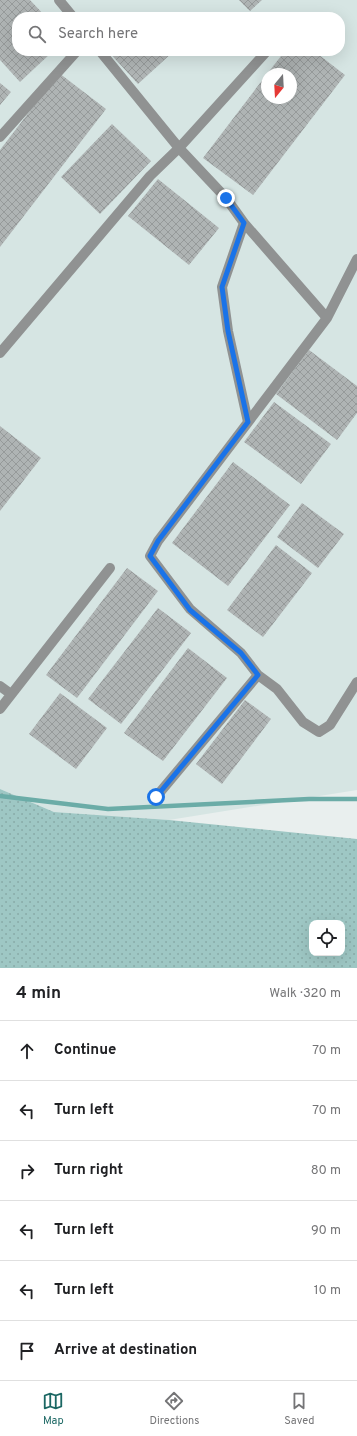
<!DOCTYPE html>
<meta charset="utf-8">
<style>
body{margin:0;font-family:Overpass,sans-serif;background:#f6f6f6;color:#202124}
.controls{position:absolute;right:12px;bottom:12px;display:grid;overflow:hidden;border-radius:8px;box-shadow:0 4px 16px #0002}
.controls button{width:36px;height:36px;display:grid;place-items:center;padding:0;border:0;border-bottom:1px solid #e0e0e0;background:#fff;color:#202124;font:20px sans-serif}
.compass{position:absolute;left:261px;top:68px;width:36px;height:36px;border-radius:50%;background:#fff;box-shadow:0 4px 16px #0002;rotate:198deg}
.stop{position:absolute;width:12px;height:12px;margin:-9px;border:3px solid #1a73e8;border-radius:50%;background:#fff}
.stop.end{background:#1a73e8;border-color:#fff;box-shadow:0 1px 4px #0008}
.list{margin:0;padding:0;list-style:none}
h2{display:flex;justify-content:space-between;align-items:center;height:52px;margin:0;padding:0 16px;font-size:17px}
h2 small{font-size:13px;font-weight:400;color:#757577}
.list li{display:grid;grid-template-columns:26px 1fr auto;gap:12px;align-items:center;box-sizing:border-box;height:60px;padding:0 16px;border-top:1px solid #e0e0e0}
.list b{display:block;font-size:15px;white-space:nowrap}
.list em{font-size:13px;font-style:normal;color:#757577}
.icon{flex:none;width:22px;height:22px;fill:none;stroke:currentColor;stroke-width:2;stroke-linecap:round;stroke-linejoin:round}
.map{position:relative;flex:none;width:357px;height:968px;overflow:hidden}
.search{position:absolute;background:#fff;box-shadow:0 4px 16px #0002;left:12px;right:12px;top:12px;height:44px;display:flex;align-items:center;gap:10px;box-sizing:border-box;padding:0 14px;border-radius:16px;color:#757577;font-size:15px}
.sheet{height:412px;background:#fff}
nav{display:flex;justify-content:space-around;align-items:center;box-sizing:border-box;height:56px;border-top:1px solid #e0e0e0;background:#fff;font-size:11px;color:#757577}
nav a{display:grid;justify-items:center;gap:2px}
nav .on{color:#1b6763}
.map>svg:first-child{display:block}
.built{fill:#d6e5e3;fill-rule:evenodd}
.grass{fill:url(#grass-dots);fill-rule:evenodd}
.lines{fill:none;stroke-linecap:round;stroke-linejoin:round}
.stream{stroke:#6baca7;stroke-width:4.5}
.building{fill:url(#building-cross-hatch)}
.street{stroke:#909292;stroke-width:10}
.route{stroke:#1a73e8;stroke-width:5}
</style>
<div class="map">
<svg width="357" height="968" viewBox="0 0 357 968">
<defs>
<pattern id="grass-dots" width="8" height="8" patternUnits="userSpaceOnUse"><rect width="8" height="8" fill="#9ec7c4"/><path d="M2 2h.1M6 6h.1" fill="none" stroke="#88aba8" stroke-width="1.8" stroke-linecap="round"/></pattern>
<pattern id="building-cross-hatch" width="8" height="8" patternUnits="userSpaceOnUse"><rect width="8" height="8" fill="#afb4b4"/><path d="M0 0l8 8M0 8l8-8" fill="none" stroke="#969a9a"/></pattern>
</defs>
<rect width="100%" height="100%" fill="#e9efee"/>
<path class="built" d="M0,0h357v790l-188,30 -115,-8 -54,-23zM17,17h323v34h-323zM267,74h24v24h-24z"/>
<path class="grass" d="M0,789l54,23 115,8 188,19v129h-357zM312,923h30v30h-30z"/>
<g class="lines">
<path class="stream" d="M0,796l108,13 201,-10h48"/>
</g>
<path class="building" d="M0,0h30l16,17h-29v34h36l-33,31 -20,-22z
M239,0h23l-12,11z
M108,51h66l-36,33z
M285,51h29l31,24 -92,120 -50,-37 64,-84v24h24v-24h-24z
M59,73l47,36 -106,138v-97z
M0,83l11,9 -11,13z
M112,124l39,37 -51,53 -39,-37z
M158,179l61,49 -30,37 -61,-49z
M309,350l48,36v27l-20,27 -61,-46z
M274,402l57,42 -30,40 -57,-42z
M0,426l41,32 -41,53z
M233,462l57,43 -62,81 -56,-43z
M302,503l42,31 -26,34 -41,-31z
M276,545l36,28 -49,64 -36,-27z
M127,568l31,23 -81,107 -31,-23z
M158,608l33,25 -70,91 -33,-25z
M188,648l39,30 -64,83 -39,-28z
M60,693l47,35 -31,41 -47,-35z
M245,700l26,19 -49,65 -26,-20z"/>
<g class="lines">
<path class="street" d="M59,0l14,17
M100,51l79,97 47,50 18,25 -22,64 6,44 20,91
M0,137l77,-86
M244,223l83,95
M357,259l-30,59 -169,223 -8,15 40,53 51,44 17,22 19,14 26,33 16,10 11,-7 27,-43
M0,353l150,-177 29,-28 88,-97
M0,686l11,8
M0,709l110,-141
M156,797l102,-122"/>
</g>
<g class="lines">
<path class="route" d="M156,797l102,-122 -17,-22 -51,-43 -40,-54 8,-15 90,-119 -20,-91 -6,-44 22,-64 -18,-25"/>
</g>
</svg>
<div class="controls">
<button><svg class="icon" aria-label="locate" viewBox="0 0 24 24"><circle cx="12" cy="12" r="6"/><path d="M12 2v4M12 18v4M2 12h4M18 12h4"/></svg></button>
</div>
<svg class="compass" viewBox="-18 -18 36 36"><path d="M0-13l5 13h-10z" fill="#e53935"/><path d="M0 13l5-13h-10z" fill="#757577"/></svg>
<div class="stop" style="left:156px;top:797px"></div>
<div class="stop end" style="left:226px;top:198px"></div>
<div class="search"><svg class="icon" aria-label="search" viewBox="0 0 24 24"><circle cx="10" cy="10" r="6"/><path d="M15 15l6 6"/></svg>Search here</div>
</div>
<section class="sheet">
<h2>4 min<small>Walk · 320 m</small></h2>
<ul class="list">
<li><svg class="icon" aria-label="ahead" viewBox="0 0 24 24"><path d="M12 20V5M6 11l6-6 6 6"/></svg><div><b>Continue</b></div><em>70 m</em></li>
<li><svg class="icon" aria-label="left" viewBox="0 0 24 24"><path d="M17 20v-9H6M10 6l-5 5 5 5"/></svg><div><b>Turn left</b></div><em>70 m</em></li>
<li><svg class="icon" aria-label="right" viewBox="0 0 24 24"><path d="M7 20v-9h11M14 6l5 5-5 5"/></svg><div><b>Turn right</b></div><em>80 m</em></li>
<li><svg class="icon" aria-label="left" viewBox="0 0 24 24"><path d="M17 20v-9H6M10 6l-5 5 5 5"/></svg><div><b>Turn left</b></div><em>90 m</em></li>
<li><svg class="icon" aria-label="left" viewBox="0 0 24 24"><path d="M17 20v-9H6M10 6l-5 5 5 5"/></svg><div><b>Turn left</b></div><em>10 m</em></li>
<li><svg class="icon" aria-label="arrive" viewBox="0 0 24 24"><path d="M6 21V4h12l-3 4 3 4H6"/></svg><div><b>Arrive at destination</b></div></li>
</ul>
</section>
<nav>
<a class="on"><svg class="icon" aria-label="map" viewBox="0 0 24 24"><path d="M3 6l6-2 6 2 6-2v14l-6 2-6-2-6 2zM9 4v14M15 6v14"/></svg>Map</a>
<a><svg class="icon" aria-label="directions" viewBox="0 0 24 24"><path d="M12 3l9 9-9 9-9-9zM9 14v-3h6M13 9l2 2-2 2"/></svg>Directions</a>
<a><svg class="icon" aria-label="saved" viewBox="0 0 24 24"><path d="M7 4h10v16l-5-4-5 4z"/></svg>Saved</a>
</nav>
